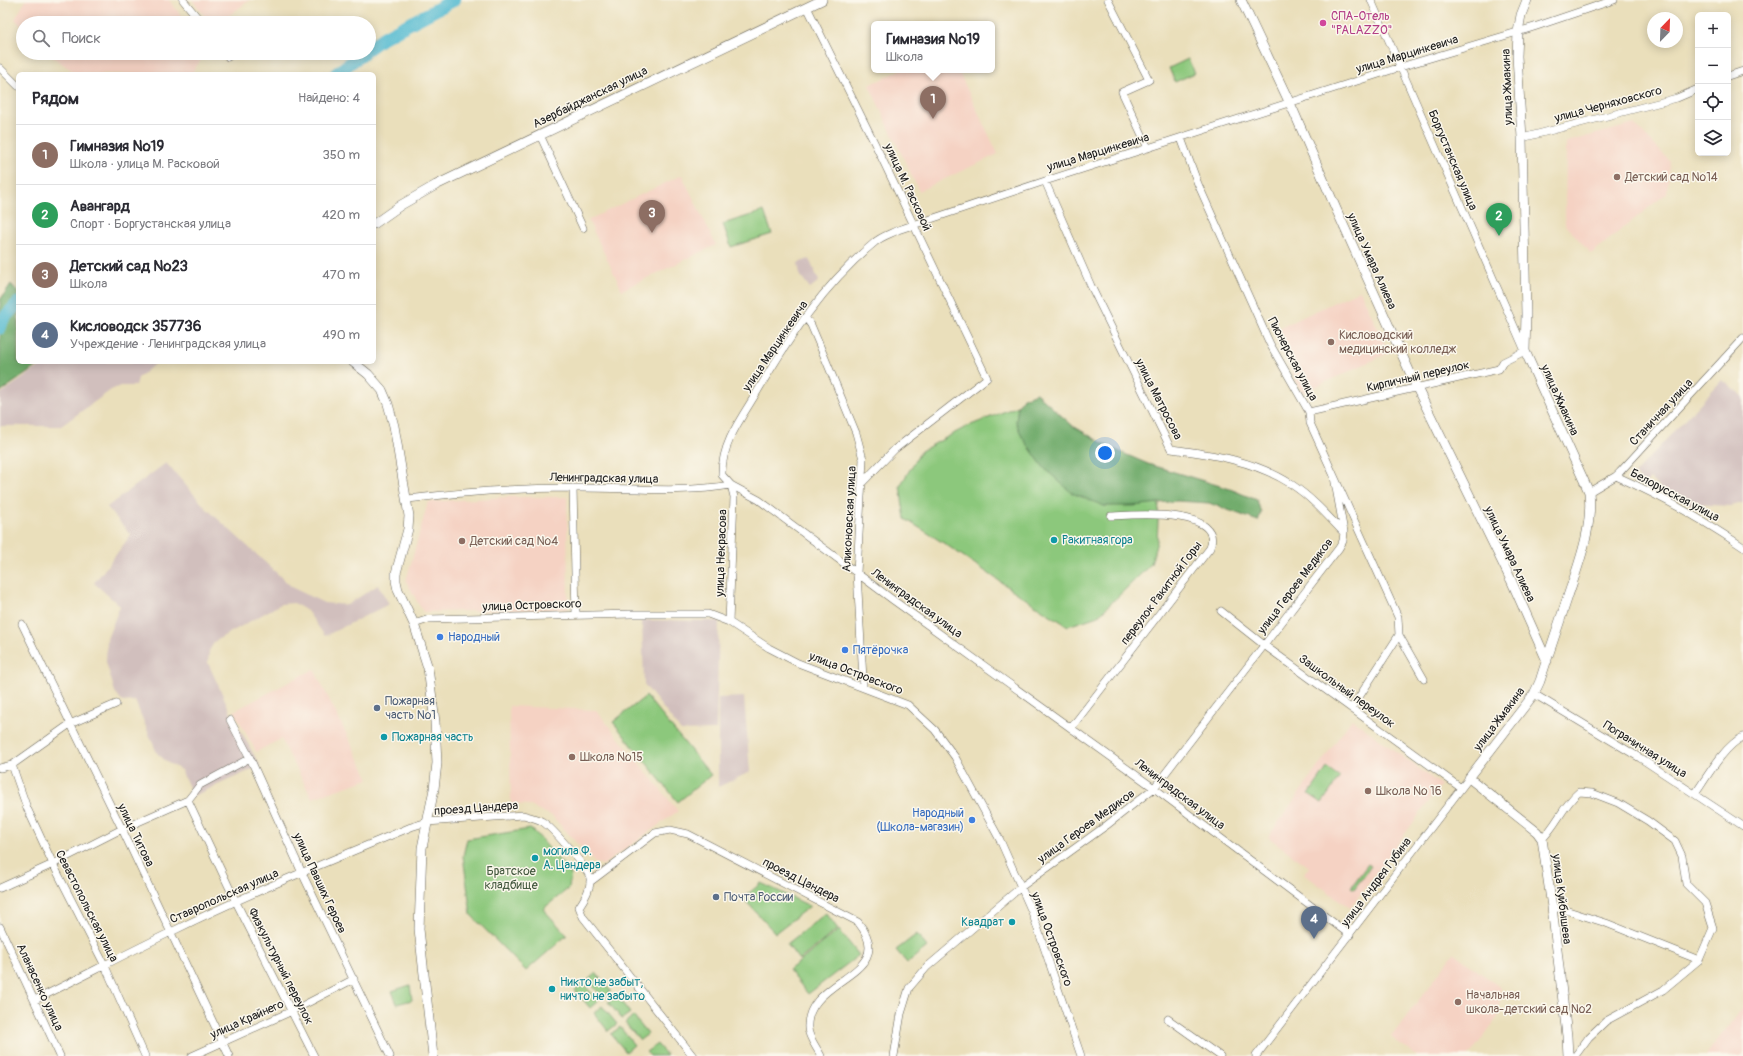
<!DOCTYPE html>
<html lang="ru">
<meta charset="utf-8">
<style>
body{margin:0;font-family:Pangolin,sans-serif;background:#f2f2f3;color:#2b2b33}
.controls{position:absolute;right:12px;top:12px;display:grid;overflow:hidden;border-radius:6px;box-shadow:0 2px 10px #0003}
.controls button{width:36px;height:36px;display:grid;place-items:center;padding:0;border:0;border-bottom:1px solid #e1e1e2;background:#fff;color:#2b2b33;font:20px sans-serif}
.compass{position:absolute;left:1647px;top:12px;width:36px;height:36px;border-radius:50%;background:#fff;box-shadow:0 2px 10px #0003;rotate:23deg}
.you{position:absolute;left:1105px;top:453px;width:14px;height:14px;margin:-10px;border:3px solid #fff;border-radius:50%;background:#1a73e8;box-shadow:0 0 0 6px #1a73e833}
.badge{display:grid;place-items:center;width:26px;height:26px;border-radius:50%;background:#1a73e8;color:#fff;font-size:13px;font-weight:700}
.pin{position:absolute;translate:-50% -33px;filter:drop-shadow(0 1px 2px #0008)}
.pin::after{content:'';position:absolute;top:21px;width:14px;height:12px;background:inherit;clip-path:polygon(0 0,100% 0,50% 100%)}
.popup{position:absolute;left:871px;top:21px;width:124px;height:52px;box-sizing:border-box;display:grid;place-content:center;border-radius:6px;background:#fff;filter:drop-shadow(0 1px 3px #0005);font-size:13px;white-space:nowrap;color:#7c7c81}
.popup b{font-size:15px;color:#2b2b33}
.popup::after{content:'';position:absolute;left:50%;top:100%;margin-left:-8px;border:8px solid transparent;border-top-color:#fff}
.list{margin:0;padding:0;list-style:none}
h2{display:flex;justify-content:space-between;align-items:center;height:52px;margin:0;padding:0 16px;font-size:17px}
h2 small{font-size:13px;font-weight:400;color:#7c7c81}
.list li{display:grid;grid-template-columns:26px 1fr auto;gap:12px;align-items:center;box-sizing:border-box;height:60px;padding:0 16px;border-top:1px solid #e1e1e2}
.list b{display:block;font-size:15px;white-space:nowrap}
.list p{margin:0;font-size:13px;white-space:nowrap;color:#7c7c81}
.list em{font-size:13px;font-style:normal;color:#7c7c81}
.icon{flex:none;width:22px;height:22px;fill:none;stroke:currentColor;stroke-width:2;stroke-linecap:round;stroke-linejoin:round}
.map{position:relative;flex:none;width:1743px;height:1056px;overflow:hidden}
.search{position:absolute;background:#fff;box-shadow:0 2px 10px #0003;left:16px;top:16px;width:360px;height:44px;display:flex;align-items:center;gap:10px;box-sizing:border-box;padding:0 14px;border-radius:22px;color:#7c7c81;font-size:15px}
.panel{position:absolute;background:#fff;box-shadow:0 2px 10px #0003;left:16px;top:72px;width:360px;height:292px;border-radius:6px}
.map>svg:first-child{display:block}
.built{fill:#f5d2c3}
.industrial{fill:#d1bfbd}
.green{fill:#8cc87c;stroke:#54724c}
.forest{fill:#71ac6c;stroke:#466444}
.lines{fill:none;stroke-linecap:round;stroke-linejoin:round}
.river{stroke:#52bad0;stroke-width:13}
.street-casing{stroke:#646054;stroke-width:8}
.secondary-casing{stroke:#646054;stroke-width:10}
.street{stroke:#fff;stroke-width:7}
.secondary{stroke:#fff;stroke-width:9}
.hotel-dot{fill:#d1479c;stroke:#fbf7ec;stroke-width:1.5}
.education-dot{fill:#8d6e63;stroke:#fbf7ec;stroke-width:1.5}
.culture-dot{fill:#0f9aa8;stroke:#fbf7ec;stroke-width:1.5}
.shop-dot{fill:#3f7fe0;stroke:#fbf7ec;stroke-width:1.5}
.service-dot{fill:#5c6f8a;stroke:#fbf7ec;stroke-width:1.5}
.labels{text-anchor:middle;stroke-width:3;stroke-linejoin:round;paint-order:stroke}
.hotel-label{font-size:12px;fill:#b23c85;stroke:#fbf7ec;text-anchor:start}
.street-label{font-size:12px;fill:#1c1c1c;stroke:#fbf7ec}
.education-label{font-size:12px;fill:#785e54;stroke:#fbf7ec;text-anchor:start}
.culture-label{font-size:12px;fill:#0d838f;stroke:#fbf7ec;text-anchor:start}
.shop-label{font-size:12px;fill:#366cbe;stroke:#fbf7ec;text-anchor:start}
.service-label{font-size:12px;fill:#4e5e75;stroke:#fbf7ec;text-anchor:start}
.park-label{font-size:12px;fill:#43583e;stroke:#fbf7ec}
</style>
<div class="map">
<svg width="1743" height="1056" viewBox="0 0 1743 1056">
<rect width="100%" height="100%" fill="#fbf7ec"/>
<filter id="ink" filterUnits="userSpaceOnUse"><feTurbulence type="fractalNoise" baseFrequency=".025" numOctaves="2"/><feDisplacementMap in="SourceGraphic" scale="8" xChannelSelector="R" yChannelSelector="G"/><feConvolveMatrix kernelMatrix="1 2 1 2 8 2 1 2 1" color-interpolation-filters="sRGB"/></filter>
<filter id="wash" filterUnits="userSpaceOnUse"><feTurbulence type="fractalNoise" baseFrequency=".012" numOctaves="4" result="noise"/><feDisplacementMap in="SourceGraphic" scale="16" xChannelSelector="R" yChannelSelector="G"/><feGaussianBlur stdDeviation="0.9" result="paint"/><feColorMatrix in="noise" values="0 0 0 0 0 0 0 0 0 0 0 0 0 0 0 0 0 1.4 0 .05"/><feComposite in="paint" operator="in"/></filter>
<g filter="url(#wash)">
<rect width="100%" height="100%" fill="#eadfbb"/>
<path class="built" d="M26,0h143l18,23h-164v5l-8,-9z
M192,0h58l-31,23h-9z
M47,53h159l-15,21h-114z
M901,70h57l40,84 -79,37 -50,-106z
M1634,124l36,37 -3,32 -76,61 -26,-30 1,-82z
M682,175l34,70 -94,45 -34,-70z
M1360,290l29,63 -87,40 -29,-62z
M507,497h60l1,112 -145,3 -17,-31 22,-79z
M314,669l55,110 -57,19 -31,-59 -25,13 -22,-41z
M509,706l87,4 82,101 -75,54 -8,-2 -43,-47 -24,-11 -17,-1z
M1352,719l89,66 -91,123 -46,-34 5,-7 -41,-30z
M1454,953l47,35 -3,29 -29,39h-52l-26,-19z
M1743,1008v48h-38z"/>
<path class="industrial" d="M809,259l10,22 -9,7 -10,-13 -2,-12z
M46,362h111l-19,16 -2,8h-16l-9,4 -50,36h-61v-32z
M1722,380l21,16v107l-12,3 -42,-2 -23,-11 -16,-14 -5,5 -11,-10z
M166,463l41,46 86,79 31,15 23,2 31,-20 11,19 -64,32 -18,-25 -13,-8 -13,1 -66,37 -6,10 -1,12 23,50 29,53 -67,30 -12,-26 -13,-7 -11,-10 -22,-52 -12,1 -8,-10 -9,-30 1,-23 13,-33 -26,-23 37,-48 -24,-28z
M642,620l77,1 -3,109 -35,1 -37,-47z
M744,697l6,75 -32,15v-89z"/>
<path class="green" d="M1188,59l7,14 -20,9 -6,-14z
M764,211l8,23 -41,13 -8,-23z
M1018,406l-2,16 88,84 55,-3 -2,38 -6,23 -53,52 -30,10c-56,-34 -107,-74 -163,-107l-5,-33 21,-35 45,-24z
M646,696l65,79 -33,27 -65,-80z
M1327,768l13,9 -18,26 -13,-9z
M530,829l5,3 36,42 -2,14 -26,21 24,26 -41,36 -55,-56 -8,-59 4,-17z
M1368,864l3,2 -17,23 -3,-2z
M761,883l49,23 -35,27 -32,-35z
M826,913l12,16 -39,31 -12,-16z
M839,930l20,25 -51,39 -19,-24z
M917,934l10,13 -20,16 -11,-13z
M596,973l15,18 -8,7 -15,-18z
M583,983l15,18 -8,7 -15,-18z
M410,985l2,15 -15,4 -5,-13z
M616,995l14,18 -8,6 -14,-17z
M602,1006l15,18 -9,7 -14,-18z
M633,1016l15,18 -8,6 -15,-17z
M620,1027l14,18 -8,7 -15,-18z
M657,1044l10,12h-17l-4,-4z"/>
<path class="forest" d="M11,284l7,8v70h25l-43,30v-92z
M1036,393l37,33 38,22 37,16 82,25 27,11 4,13 -3,8 -49,-18 -32,-2 -44,5h-29l-32,-13 -28,-25 -22,-31 -6,-15 2,-16 5,-8z"/>
<g class="lines">
<path class="river" d="M369,48l15,-11 70,-37
M336,74l27,-21
M0,328l3,-9 15,-16"/>
</g>
</g>
<g filter="url(#ink)">
<g class="lines">
<defs>
<path id="street" d="M183,0l19,23
M1108,0l41,80 -27,12 26,56
M807,7l68,137 112,234 -92,71 -33,34
M225,53l3,4
M0,68l18,18
M1728,76l15,-5
M540,135l43,93
M1181,138l17,46 72,160 39,68 1,11 88,194 1,18 25,44
M1522,138l155,-40 21,-9
M1045,181l46,105 80,163c40,5 85,12 120,35 20,13 36,31 52,48
M805,317l6,8 14,33 31,75 7,26 -6,114 6,106v8
M1309,412l190,-43 4,-7 22,-11 -154,-351
M1616,476c45,20 86,43 127,71
M573,488l3,127
M1589,492l27,-16 4,-4 123,-134
M408,499c54,-7 109,-11 164,-11 53,-1 106,6 159,-3
M1221,611l43,34 197,143
M729,622l5,-125 -3,-12
M22,624l100,205 107,227
M414,624l15,-5 202,-5h77l21,8 40,26 29,15 110,42 27,25 20,27 45,83 32,72 49,144
M1534,694l106,64 103,68
M1352,708l47,-73
M230,720l20,38 52,115 88,183
M1071,728l139,-180c15,-41 -77,-33 -99,-32
M12,765l15,43 26,56 52,102 40,90
M0,768l12,-3 58,-41 46,-20
M1695,794c12,-17 29,-48 48,-57
M188,800l48,102 78,154
M1542,839c15,-14 21,-34 37,-47l13,1 26,10 30,18 27,20 7,15 4,28 19,19 8,25 -14,32 -36,30 -57,31 -17,16 -14,19
M590,882l65,-49 15,-3 18,4 170,88c43,54 -53,55 -50,106 0,9 9,20 13,28
M0,888l53,-24 69,-35 66,-29 12,-15 50,-27
M1552,907l10,2 44,14 93,37
M0,927l60,129
M1350,935l-196,-147 -261,-188 -134,-100 -28,-15 -9,-10c-1,-31 20,-58 35,-83 32,-54 67,-108 117,-149 6,-6 16,-9 24,-13l147,-49 362,-116 127,-38 80,-27
M35,1000c45,-22 90,-46 136,-68 78,-39 159,-71 240,-105l16,-5 96,-7c7,2 14,3 20,7 9,6 47,48 47,57 1,10 -6,20 -11,28l4,10 110,139
M1168,1019l52,37
M192,1056l100,-45 62,-32
M894,1056l7,-42 8,-26 18,-21 94,-80 86,-62 47,-37 185,-240 4,-7 1,-9 -10,-55
M1256,1056l213,-278"/>
<path id="secondary" d="M1241,0l53,112 43,99 80,177 94,192 36,81
M1527,0l-6,15 -3,17 -1,24 5,82 4,176 -1,37 64,141c4,36 -10,71 -21,104 -9,28 -19,56 -28,85l-6,13 -65,84 68,54 5,7 10,68 15,129 1,20
M374,224l27,-19 35,-20 386,-185
M353,362l15,12 14,16 6,14 6,22 15,90 -1,13 -12,44v8l2,9 16,34 14,44 7,54 2,41 -3,26 -12,59 -3,81 14,127"/>
</defs>
<use href="#street" class="street-casing"/>
<use href="#secondary" class="secondary-casing"/>
<use href="#street" class="street"/>
<use href="#secondary" class="secondary"/>
</g>
</g>
<circle class="hotel-dot" cx="1323" cy="23" r="4"/>
<g class="education-dot">
<circle cx="1617" cy="177" r="4"/>
<circle cx="1331" cy="342" r="4"/>
<circle cx="462" cy="541" r="4"/>
<circle cx="572" cy="757" r="4"/>
<circle cx="1368" cy="791" r="4"/>
<circle cx="1458" cy="1002" r="4"/>
</g>
<g class="culture-dot">
<circle cx="1054" cy="540" r="4"/>
<circle cx="384" cy="737" r="4"/>
<circle cx="535" cy="858" r="4"/>
<circle cx="1012" cy="922" r="4"/>
<circle cx="552" cy="989" r="4"/>
</g>
<g class="shop-dot">
<circle cx="440" cy="637" r="4"/>
<circle cx="845" cy="650" r="4"/>
<circle cx="972" cy="820" r="4"/>
</g>
<g class="service-dot">
<circle cx="377" cy="708" r="4"/>
<circle cx="716" cy="897" r="4"/>
</g>
<g class="labels">
<g class="hotel-label">
<text x="1331" y="20">СПА-Отель<tspan x="1331" dy="14">"PALAZZO"</tspan></text>
</g>
<g class="street-label">
<text transform="translate(1407 54) rotate(-17)" y="4">улица Марцинкевича</text>
<text transform="translate(1507 87) rotate(-92)" y="4">улица Жмакина</text>
<text transform="translate(590 97) rotate(-26)" y="4">Азербайджанская улица</text>
<text transform="translate(1608 104) rotate(-15)" y="4">улица Черняховского</text>
<text transform="translate(1098 152) rotate(-17)" y="4">улица Марцинкевича</text>
<text transform="translate(1453 160) rotate(67)" y="4">Боргустанская улица</text>
<text transform="translate(908 187) rotate(65)" y="4">улица М. Расковой</text>
<text transform="translate(1372 261) rotate(66)" y="4">улица Умара Алиева</text>
<text transform="translate(775 346) rotate(-56)" y="4">улица Марцинкевича</text>
<text transform="translate(1293 359) rotate(62)" y="4">Пионерская улица</text>
<text transform="translate(1418 376) rotate(-13)" y="4">Кирпичный переулок</text>
<text transform="translate(1159 399) rotate(63)" y="4">улица Матросова</text>
<text transform="translate(1560 400) rotate(66)" y="4">улица Жмакина</text>
<text transform="translate(1661 412) rotate(-47)" y="4">Станичная улица</text>
<text transform="translate(604 478) rotate(1)" y="4">Ленинградская улица</text>
<text transform="translate(1675 495) rotate(28)" y="4">Белорусская улица</text>
<text transform="translate(849 519) rotate(-87)" y="4">Аликоновская улица</text>
<text transform="translate(721 553) rotate(-88)" y="4">улица Некрасова</text>
<text transform="translate(1510 554) rotate(65)" y="4">улица Умара Алиева</text>
<text transform="translate(1295 586) rotate(-53)" y="4">улица Героев Медиков</text>
<text transform="translate(1161 593) rotate(-53)" y="4">переулок Ракитной Горы</text>
<text transform="translate(917 603) rotate(36)" y="4">Ленинградская улица</text>
<text transform="translate(532 605) rotate(-2)" y="4">улица Островского</text>
<text transform="translate(856 673) rotate(21)" y="4">улица Островского</text>
<text transform="translate(1347 691) rotate(36)" y="4">Зашкольный переулок</text>
<text transform="translate(1499 719) rotate(-53)" y="4">улица Жмакина</text>
<text transform="translate(1645 749) rotate(32)" y="4">Пограничная улица</text>
<text transform="translate(1180 794) rotate(37)" y="4">Ленинградская улица</text>
<text transform="translate(476 808) rotate(-4)" y="4">проезд Цандера</text>
<text transform="translate(1086 826) rotate(-36)" y="4">улица Героев Медиков</text>
<text transform="translate(136 835) rotate(64)" y="4">улица Титова</text>
<text transform="translate(801 880) rotate(27)" y="4">проезд Цандера</text>
<text transform="translate(1376 882) rotate(-53)" y="4">улица Андрея Губина</text>
<text transform="translate(320 883) rotate(65)" y="4">улица Павших Героев</text>
<text transform="translate(224 896) rotate(-24)" y="4">Ставропольская улица</text>
<text transform="translate(1562 899) rotate(83)" y="4">улица Куйбышева</text>
<text transform="translate(87 906) rotate(63)" y="4">Севастопольская улица</text>
<text transform="translate(1052 939) rotate(70)" y="4">улица Островского</text>
<text transform="translate(281 966) rotate(63)" y="4">Физкультурный переулок</text>
<text transform="translate(40 987) rotate(65)" y="4">Аланасенко улица</text>
<text transform="translate(247 1019) rotate(-24)" y="4">улица Крайнего</text>
</g>
<g class="education-label">
<text x="1625" y="181">Детский сад №14</text>
<text x="1339" y="339">Кисловодский<tspan x="1339" dy="14">медицинский колледж</tspan></text>
<text x="470" y="545">Детский сад №4</text>
<text x="580" y="761">Школа №15</text>
<text x="1376" y="795">Школа № 16</text>
<text x="1466" y="999">Начальная<tspan x="1466" dy="14">школа-детский сад №2</tspan></text>
</g>
<g class="culture-label">
<text x="1062" y="544">Ракитная гора</text>
<text x="392" y="741">Пожарная часть</text>
<text x="543" y="855">могила Ф.<tspan x="543" dy="14">А. Цандера</tspan></text>
<text x="1004" y="926" text-anchor="end">Квадрат</text>
<text x="560" y="986">Никто не забыт,<tspan x="560" dy="14">ничто не забыто</tspan></text>
</g>
<g class="shop-label">
<text x="448" y="641">Народный</text>
<text x="853" y="654">Пятёрочка</text>
<text x="964" y="817" text-anchor="end">Народный<tspan x="964" dy="14">(Школа-магазин)</tspan></text>
</g>
<g class="service-label">
<text x="385" y="705">Пожарная<tspan x="385" dy="14">часть №1</tspan></text>
<text x="724" y="901">Почта России</text>
</g>
<g class="park-label">
<text x="511" y="875">Братское<tspan x="511" dy="14">кладбище</tspan></text>
</g>
</g>
</svg>
<div class="controls">
<button>+</button>
<button>−</button>
<button><svg class="icon" aria-label="locate" viewBox="0 0 24 24"><circle cx="12" cy="12" r="6"/><path d="M12 2v4M12 18v4M2 12h4M18 12h4"/></svg></button>
<button><svg class="icon" aria-label="layers" viewBox="0 0 24 24"><path d="M12 4l9 5-9 5-9-5zM3 14l9 5 9-5"/></svg></button>
</div>
<svg class="compass" viewBox="-18 -18 36 36"><path d="M0-13l5 13h-10z" fill="#e53935"/><path d="M0 13l5-13h-10z" fill="#7c7c81"/></svg>
<div class="you"></div>
<div class="pin badge" style="left:933px;top:119px;background:#8d6e63">1</div>
<div class="popup"><b>Гимназия №19</b>Школа</div>
<div class="pin badge" style="left:1499px;top:236px;background:#2e9e5b">2</div>
<div class="pin badge" style="left:652px;top:233px;background:#8d6e63">3</div>
<div class="pin badge" style="left:1314px;top:939px;background:#5c6f8a">4</div>
<div class="search"><svg class="icon" aria-label="search" viewBox="0 0 24 24"><circle cx="10" cy="10" r="6"/><path d="M15 15l6 6"/></svg>Поиск</div>
<section class="panel">
<h2>Рядом<small>Найдено: 4</small></h2>
<ul class="list">
<li><span class="badge" style="background:#8d6e63">1</span><div><b>Гимназия №19</b><p>Школа · улица М. Расковой</p></div><em>350 m</em></li>
<li><span class="badge" style="background:#2e9e5b">2</span><div><b>Авангард</b><p>Спорт · Боргустанская улица</p></div><em>420 m</em></li>
<li><span class="badge" style="background:#8d6e63">3</span><div><b>Детский сад №23</b><p>Школа</p></div><em>470 m</em></li>
<li><span class="badge" style="background:#5c6f8a">4</span><div><b>Кисловодск 357736</b><p>Учреждение · Ленинградская улица</p></div><em>490 m</em></li>
</ul>
</section>
</div>
